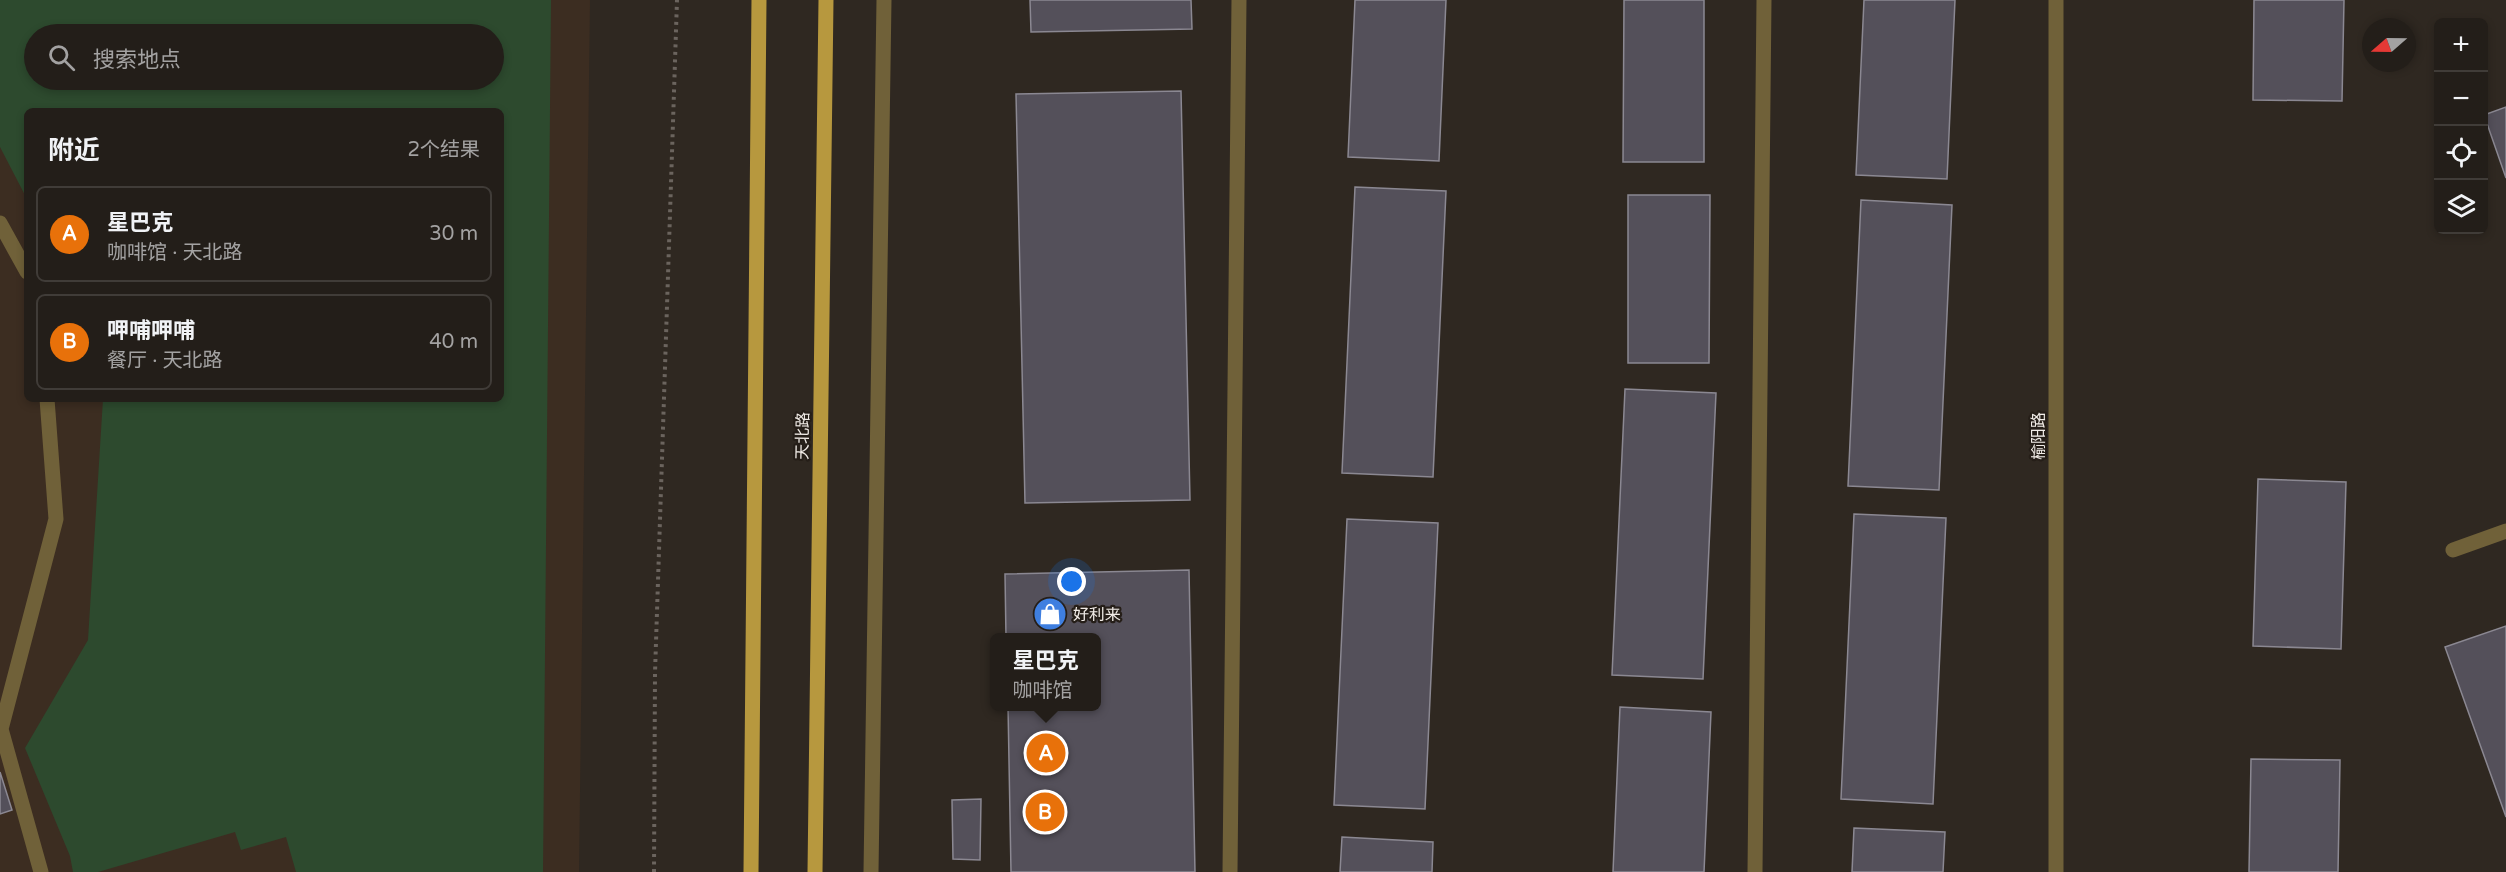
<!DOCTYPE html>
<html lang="zh">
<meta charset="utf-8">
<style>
body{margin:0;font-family:"Varela Round","Noto Sans SC",sans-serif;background:#2f2b26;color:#f1f3f6}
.controls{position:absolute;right:18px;top:18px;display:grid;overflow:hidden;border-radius:9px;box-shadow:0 3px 9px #0003}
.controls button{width:54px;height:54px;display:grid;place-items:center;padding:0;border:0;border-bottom:2px solid #403c38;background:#231e19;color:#f1f3f6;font:30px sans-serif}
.compass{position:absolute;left:2362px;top:18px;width:54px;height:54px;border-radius:50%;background:#231e19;box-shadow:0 3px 9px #0003;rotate:250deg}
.you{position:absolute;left:1072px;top:582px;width:21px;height:21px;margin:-15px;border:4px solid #fff;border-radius:50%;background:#1a73e8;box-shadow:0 0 0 9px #1a73e833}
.badge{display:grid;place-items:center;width:39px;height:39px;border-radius:50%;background:#b45309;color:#fff;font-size:20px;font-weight:700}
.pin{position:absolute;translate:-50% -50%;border:3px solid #fff;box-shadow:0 2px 6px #0006}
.popup{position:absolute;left:990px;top:633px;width:111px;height:78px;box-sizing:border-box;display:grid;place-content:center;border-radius:9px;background:#231e19;filter:drop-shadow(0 2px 4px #0005);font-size:20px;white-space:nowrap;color:#a3a2a2}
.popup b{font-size:22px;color:#f1f3f6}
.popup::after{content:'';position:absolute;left:50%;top:100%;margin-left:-12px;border:12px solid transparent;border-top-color:#231e19}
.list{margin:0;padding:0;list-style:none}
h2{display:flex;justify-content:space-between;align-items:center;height:78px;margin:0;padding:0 24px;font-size:26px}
h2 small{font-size:20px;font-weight:400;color:#a3a2a2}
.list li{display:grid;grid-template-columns:39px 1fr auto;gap:18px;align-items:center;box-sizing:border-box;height:96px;margin:0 12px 12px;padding:0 12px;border:2px solid #403c38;border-radius:9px}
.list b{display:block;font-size:22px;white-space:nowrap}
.list p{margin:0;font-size:20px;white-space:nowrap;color:#a3a2a2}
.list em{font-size:20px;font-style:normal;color:#a3a2a2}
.icon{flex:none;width:33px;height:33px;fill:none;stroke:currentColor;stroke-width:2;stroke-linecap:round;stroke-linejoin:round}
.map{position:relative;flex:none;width:2506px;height:872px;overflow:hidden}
.search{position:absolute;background:#231e19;box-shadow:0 3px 9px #0003;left:24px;top:24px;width:480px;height:66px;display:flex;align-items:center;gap:15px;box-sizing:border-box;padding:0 21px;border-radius:33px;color:#a3a2a2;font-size:22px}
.panel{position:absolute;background:#231e19;box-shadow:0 3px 9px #0003;left:24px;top:108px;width:480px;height:294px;border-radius:9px}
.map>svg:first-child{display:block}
.commercial{fill:#3c2d21;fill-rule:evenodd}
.green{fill:#2d4a2e;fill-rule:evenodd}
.building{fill:#54505a;stroke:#8b8892;stroke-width:1.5}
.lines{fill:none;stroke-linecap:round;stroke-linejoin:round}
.path{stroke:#6b645e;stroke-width:4;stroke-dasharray:3 4.5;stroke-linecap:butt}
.minor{stroke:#706139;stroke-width:15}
.major{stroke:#b7983e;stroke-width:15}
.labels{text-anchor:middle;stroke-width:4.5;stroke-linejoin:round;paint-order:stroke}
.street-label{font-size:16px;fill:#f1ece7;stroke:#251e18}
.poi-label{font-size:16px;fill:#f1ece7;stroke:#251e18;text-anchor:start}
</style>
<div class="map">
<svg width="2506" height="872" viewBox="0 0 2506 872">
<rect width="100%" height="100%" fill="#2f2821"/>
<path class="commercial" d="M0,0h590l-11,872h-579zM34,34h460v46h-460zM27,111h474v288h-474z"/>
<path class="green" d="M0,0h551l-8,872h-247l-10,-35 -45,13 -6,-18 -137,40h-25l-3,-16 -45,-108 63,-108 15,-241h398v-288h-474v88l-27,-52zM34,34h460v46h-460z"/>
<path class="building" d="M1030,0h161l1,29 -161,3z
M1355,0h91l-7,161 -91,-4z
M1624,0h80v162h-81z
M1864,0h91l-8,179 -91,-4z
M2254,0h90l-2,101 -89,-1z
M1181,91l9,409 -165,3 -9,-409z
M2506,107v71l-22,-63z
M1355,187l91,4 -13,286 -91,-4z
M1628,195h82l-1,168h-81z
M1861,200l91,5 -13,285 -91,-4z
M1625,389l91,4 -13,286 -91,-4z
M2258,479l88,3 -5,167 -88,-3z
M1854,514l92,4 -13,286 -92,-5z
M1347,519l91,4 -13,286 -91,-4z
M1189,570l6,302h-184l-3,-166h89v-68h-91l-1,-64z
M2506,626v191l-61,-170z
M1620,707l91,5 -7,160h-91z
M2251,759l89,1 -2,112h-89z
M0,772l12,38 -12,4z
M981,799l-1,61 -27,-1 -1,-59z
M1854,828l91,4 -2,40h-91z
M1342,837l91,5 -1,30h-92z"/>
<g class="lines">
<path class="path" d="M654,872l1,-199 22,-673"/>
<path class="minor" d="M2056,0v872
M0,223l27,49
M2453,550l53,-19
M41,872l-40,-143 55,-210 -9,-120
M871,872l13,-872
M1230,872l9,-872
M1755,872l9,-872"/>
<path class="major" d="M751,872l8,-872
M815,872l11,-872"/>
</g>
<defs>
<symbol id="shop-disc" viewBox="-11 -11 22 22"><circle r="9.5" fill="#3f7fe0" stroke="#251e18"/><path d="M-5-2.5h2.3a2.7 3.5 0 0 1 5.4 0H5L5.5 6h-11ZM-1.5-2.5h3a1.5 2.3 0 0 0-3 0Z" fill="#fff"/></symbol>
</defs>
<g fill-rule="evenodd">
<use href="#shop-disc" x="1031" y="595" width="38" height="38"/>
</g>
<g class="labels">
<g class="street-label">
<text transform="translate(802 436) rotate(-89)" y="6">天北路</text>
<text transform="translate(2038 436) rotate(-90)" y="6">榆阳路</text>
</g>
<g class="poi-label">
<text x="1073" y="620">好利来</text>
</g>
</g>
</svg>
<div class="controls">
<button>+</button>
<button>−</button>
<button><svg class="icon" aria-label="locate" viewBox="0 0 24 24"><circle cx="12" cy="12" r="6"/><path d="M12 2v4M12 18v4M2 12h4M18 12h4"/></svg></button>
<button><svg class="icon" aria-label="layers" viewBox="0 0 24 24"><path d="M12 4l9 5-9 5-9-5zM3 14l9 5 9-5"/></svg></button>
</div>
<svg class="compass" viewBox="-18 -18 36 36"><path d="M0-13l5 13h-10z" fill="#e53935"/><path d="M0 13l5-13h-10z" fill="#a3a2a2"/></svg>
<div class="you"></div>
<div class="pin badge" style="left:1046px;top:753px;background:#e8710a">A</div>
<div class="popup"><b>星巴克</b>咖啡馆</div>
<div class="pin badge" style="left:1045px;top:812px;background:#e8710a">B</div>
<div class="search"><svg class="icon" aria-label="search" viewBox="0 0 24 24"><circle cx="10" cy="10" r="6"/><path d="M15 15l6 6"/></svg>搜索地点</div>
<section class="panel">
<h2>附近<small>2个结果</small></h2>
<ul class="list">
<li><span class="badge" style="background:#e8710a">A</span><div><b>星巴克</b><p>咖啡馆 · 天北路</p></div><em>30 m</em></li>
<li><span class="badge" style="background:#e8710a">B</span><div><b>呷哺呷哺</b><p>餐厅 · 天北路</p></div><em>40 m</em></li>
</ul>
</section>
</div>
